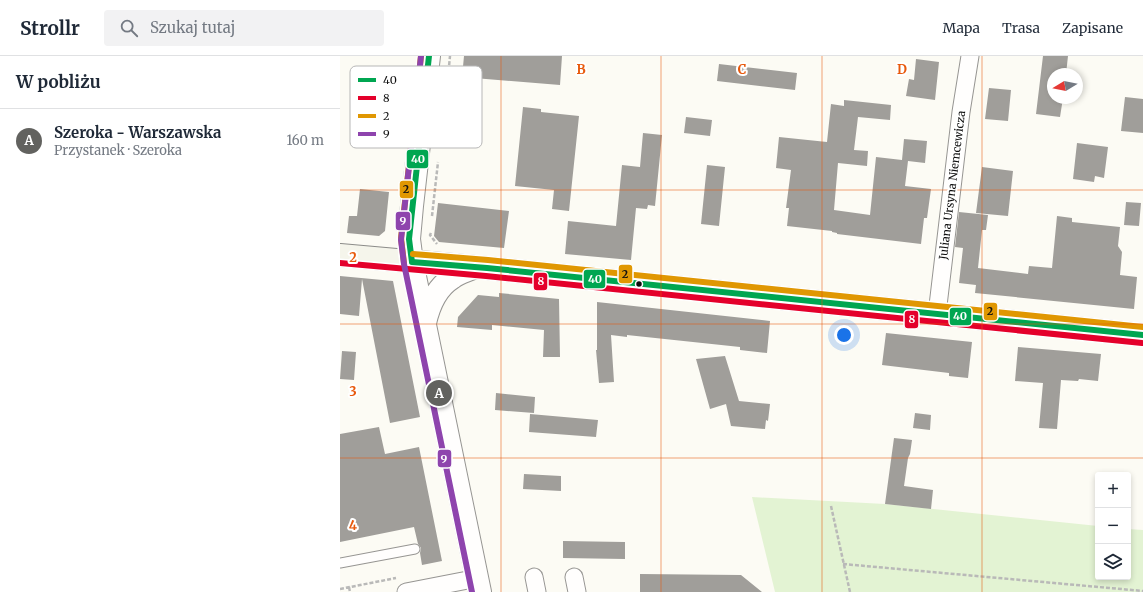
<!DOCTYPE html>
<html lang="pl">
<meta charset="utf-8">
<style>
body{margin:0;font-family:Merriweather,serif;background:#f2f2f3;color:#1f2937}
.controls{position:absolute;right:12px;bottom:12px;display:grid;overflow:hidden;border-radius:4px;box-shadow:0 2px 6px #0003}
.controls button{width:36px;height:36px;display:grid;place-items:center;padding:0;border:0;border-bottom:1px solid #e0e1e3;background:#fff;color:#1f2937;font:20px sans-serif}
.compass{position:absolute;left:707px;top:12px;width:36px;height:36px;border-radius:50%;background:#fff;box-shadow:0 2px 6px #0003;rotate:260deg}
.you{position:absolute;left:504px;top:279px;width:14px;height:14px;margin:-10px;border:3px solid #fff;border-radius:50%;background:#1a73e8;box-shadow:0 0 0 6px #1a73e833}
.badge{display:grid;place-items:center;width:26px;height:26px;border-radius:50%;background:#62625f;color:#fff;font-size:13px;font-weight:700}
.pin{position:absolute;translate:-50% -50%;border:2px solid #fff;box-shadow:0 1px 4px #0006}
.list{margin:0;padding:0;list-style:none}
h2{display:flex;justify-content:space-between;align-items:center;height:52px;margin:0;padding:0 16px;font-size:17px}
h2 small{font-size:13px;font-weight:400;color:#747a83}
.list li{display:grid;grid-template-columns:26px 1fr auto;gap:12px;align-items:center;box-sizing:border-box;height:64px;padding:0 16px;border-top:1px solid #e0e1e3}
.list b{display:block;font-size:15px;white-space:nowrap}
.list p{margin:0;font-size:13px;white-space:nowrap;color:#747a83}
.list em{font-size:13px;font-style:normal;color:#747a83}
.icon{flex:none;width:22px;height:22px;fill:none;stroke:currentColor;stroke-width:2;stroke-linecap:round;stroke-linejoin:round}
.map{position:relative;flex:none;width:803px;height:536px;overflow:hidden}
header{display:flex;align-items:center;gap:24px;box-sizing:border-box;height:56px;padding:0 20px;background:#fff;border-bottom:1px solid #e0e1e3}
header strong{font-size:19px}
nav{display:flex;gap:22px;margin-inline-start:auto;font-size:14px}
.search{width:280px;height:36px;background:#f2f2f3;display:flex;align-items:center;gap:10px;box-sizing:border-box;padding:0 14px;border-radius:4px;color:#747a83;font-size:15px}
main{display:flex}
aside{flex:1;background:#fff}
.map>svg:first-child{display:block}
.green{fill:#e3f3d3}
.building{fill:#a09e9a}
.lines{fill:none;stroke-linecap:round;stroke-linejoin:round}
.service-casing{stroke:#969592;stroke-width:11}
.minor-casing{stroke:#969592;stroke-width:19}
.tertiary-casing{stroke:#969592;stroke-width:24}
.secondary-casing{stroke:#8c8c89;stroke-width:24}
.path{stroke:#b9b9b8;stroke-width:2.5;stroke-dasharray:4 2;stroke-linecap:butt}
.service{stroke:#fffefd;stroke-width:9}
.minor{stroke:#fffefd;stroke-width:17}
.tertiary{stroke:#fffefd;stroke-width:22}
.secondary{stroke:#f5f5eb;stroke-width:22}
.bus-1-casing{stroke:#fff;stroke-width:9}
.bus-2-casing{stroke:#fff;stroke-width:9}
.bus-3-casing{stroke:#fff;stroke-width:9}
.bus-4-casing{stroke:#fff;stroke-width:9}
.bus-1{stroke:#00a651;stroke-width:6}
.bus-2{stroke:#e4002b;stroke-width:6}
.bus-3{stroke:#e09702;stroke-width:6}
.bus-4{stroke:#8e44ad;stroke-width:6}
.grid{fill:none;stroke:#e8590c;stroke-width:1;stroke-opacity:0.55}
.bus-dot{fill:#0f0f0f;stroke:#fff;stroke-width:1.5}
.labels{text-anchor:middle;stroke-width:4;stroke-linejoin:round;paint-order:stroke}
.street-label{font-size:11px;fill:#0f0f0f;stroke:#fff}
.key{fill:#fff;stroke:#b7b7b7;stroke-width:1}
.key-label{font-size:11px;fill:#0f0f0f}
.grid-label{font-size:13px;text-anchor:middle;font-weight:bold;fill:#e8590c;stroke:#fff;stroke-width:4;stroke-linejoin:round;paint-order:stroke}
.line-badge{stroke:#fff;stroke-width:1.5}
.badge-label{font-size:11px;text-anchor:middle;font-weight:bold;fill:#fff}
.pale-badge-label{font-size:11px;text-anchor:middle;font-weight:bold;fill:#111}
</style>
<header>
<strong>Strollr</strong>
<div class="search"><svg class="icon" aria-label="search" viewBox="0 0 24 24"><circle cx="10" cy="10" r="6"/><path d="M15 15l6 6"/></svg>Szukaj tutaj</div>
<nav><a>Mapa</a><a>Trasa</a><a>Zapisane</a></nav>
</header>
<main>
<aside>
<h2>W pobliżu<small></small></h2>
<ul class="list">
<li><span class="badge">A</span><div><b>Szeroka - Warszawska</b><p>Przystanek · Szeroka</p></div><em>160 m</em></li>
</ul>
</aside>
<div class="map">
<svg width="803" height="536" viewBox="0 0 803 536">
<rect width="100%" height="100%" fill="#fcfbf4"/>
<path class="green" d="M412,441l133,7 213,22v51h30v-48l15,1v62h-368z"/>
<path class="building" d="M124,0h98l-2,29 -98,-8z
M703,0h25l-2,18h-13v24h10l-3,19 -24,-3z
M576,3l23,3 -4,38 -29,-4 3,-17 5,1z
M379,8l78,9 -2,17 -78,-9z
M649,32l22,2 -3,31 -23,-2z
M785,41l18,2v34l-22,-2z
M504,44l47,5 -1,15 -32,-3 -4,33 14,1 -1,15 -29,-3 -4,47 36,5 6,-58 26,3 2,-21 23,2 -2,22 -17,-2 -3,25 26,3 -4,29h-3l-3,26 -84,-10v-1l-5,-1v-1l-45,-5 2,-18h-3l5,-38 -15,-2 3,-31 48,5 4,-38 13,2z
M183,51l18,2v3l38,4 -10,95 -17,-2 2,-19 -39,-4z
M346,61l26,3 -2,16 -26,-3z
M303,77l19,2 -7,71 -7,-1 -1,4 -11,-1 -5,52 -66,-6 3,-33 48,5 6,-61 18,2z
M737,87l31,4 -4,31 -9,-2 -1,6 -21,-3z
M367,109l18,2 -6,59 -18,-2z
M642,111l31,4 -5,45 -32,-3z
M20,133l29,3 -4,39 -6,5 -32,-3 2,-17h8z
M786,146l15,1 -2,23 -15,-1z
M98,147l71,8 -5,37 -65,-6 -5,-6z
M619,156l29,3 -2,15h-4l-4,38 50,6 1,-8 23,2 5,-52 15,2v4l48,5 -2,19 4,6 -2,23 17,2 -3,32 -159,-16 1,-8 -17,-2 4,-35 -8,-1z
M0,220l53,5 27,136 -30,6 -28,-144 -3,37 -19,-2z
M159,237l60,6 1,58h-17l1,-27 -52,-5v5l-35,-3 1,-10 20,-22 21,2z
M257,246l173,19 -3,32 -27,-3v-3l-113,-12v2l-16,-2 3,47 -15,1 -3,-33h1z
M546,277l86,9 -4,36 -19,-2v-3l-67,-8z
M678,291l83,7 -3,27 -19,-2 -1,2 -17,-1 -4,49 -18,-1 4,-45 -28,-2z
M2,295l14,1 -2,28 -14,-1z
M385,300l14,45 31,3 -2,17 -2,-1 -1,9 -34,-3 -5,-22 -16,5 -14,-50z
M156,337l39,4 -1,16 -39,-3z
M575,357l16,2 -1,15 -17,-2z
M190,358l68,6 -2,17 -67,-5z
M39,371l6,27 34,-7 23,114 -20,4 -2,-12 1,-5 -3,-4 -4,-17 -74,15v-108z
M554,382l18,2 -2,14 -2,4 -4,28 29,4 -2,19 -46,-5z
M184,418l37,2v15l-38,-2z
M223,485l62,1v17l-62,-1z
M300,518l101,1 21,17h-122z"/>
<g class="lines">
<defs>
<path id="service" d="M0,507l75,-14"/>
<path id="minor" d="M597,258l24,-202 9,-56
M194,521l3,15
M234,521l3,15
M66,536l72,-14"/>
<path id="tertiary" d="M89,0l-17,150 -3,33 3,23 68,330
M85,267c4,-18 11,-35 27,-45 6,-5 15,-7 23,-11"/>
<path id="secondary" d="M0,199l147,13 656,67"/>
</defs>
<use href="#service" class="service-casing"/>
<use href="#minor" class="minor-casing"/>
<use href="#tertiary" class="tertiary-casing"/>
<use href="#secondary" class="secondary-casing"/>
<path class="path" d="M108,21l2,-21
M92,160l6,-54
M91,177l-1,2 7,9
M491,450l19,86
M503,508l300,27
M9,531l1,5
M0,533l56,-11"/>
<use href="#service" class="service"/>
<use href="#minor" class="minor"/>
<use href="#tertiary" class="tertiary"/>
<use href="#secondary" class="secondary"/>
<defs>
<path id="bus-1" d="M72,206l75,6 656,67
M72,206l-3,-23 20,-183"/>
<path id="bus-2" d="M0,207l146,13 656,67"/>
<path id="bus-3" d="M73,198l75,6 655,67
M64,207l-3,-25 20,-182"/>
<path id="bus-4" d="M81,0l-20,184 3,24 68,328"/>
</defs>
<use href="#bus-1" class="bus-1-casing"/>
<use href="#bus-2" class="bus-2-casing"/>
<use href="#bus-3" class="bus-3-casing"/>
<use href="#bus-4" class="bus-4-casing"/>
<use href="#bus-1" class="bus-1"/>
<use href="#bus-2" class="bus-2"/>
<use href="#bus-3" class="bus-3"/>
<use href="#bus-4" class="bus-4"/>
</g>
<path class="grid" d="M161,0v536M321,0v536M482,0v536M642,0v536M0,134h803M0,268h803M0,402h803"/>
<circle class="bus-dot" cx="299" cy="228" r="3.5"/>
<g class="labels">
<g class="street-label">
<text transform="translate(612 129) rotate(-83)" y="4">Juliana Ursyna Niemcewicza</text>
</g>
</g>
<rect x="10" y="10" width="132" height="82" rx="6" class="key"/>
<rect x="18" y="22" width="18" height="4" fill="#00a651"/>
<rect x="18" y="40" width="18" height="4" fill="#e4002b"/>
<rect x="18" y="58" width="18" height="4" fill="#e09702"/>
<rect x="18" y="76" width="18" height="4" fill="#8e44ad"/>
<g class="key-label">
<text x="43" y="28">40</text>
<text x="43" y="46">8</text>
<text x="43" y="64">2</text>
<text x="43" y="82">9</text>
</g>
<g class="grid-label">
<text x="241" y="18">B</text>
<text x="402" y="18">C</text>
<text x="562" y="18">D</text>
<text x="13" y="206">2</text>
<text x="13" y="340">3</text>
<text x="13" y="474">4</text>
</g>
<g class="line-badge">
<rect x="66" y="93" width="23" height="20" rx="4" fill="#00a651"/>
<rect x="59" y="124" width="15" height="19" rx="4" fill="#e09702"/>
<rect x="55" y="155" width="16" height="20" rx="4" fill="#8e44ad"/>
<rect x="278" y="208" width="15" height="20" rx="4" fill="#e09702"/>
<rect x="243" y="213" width="23" height="20" rx="4" fill="#00a651"/>
<rect x="193" y="216" width="15" height="19" rx="4" fill="#e4002b"/>
<rect x="643" y="246" width="15" height="19" rx="4" fill="#e09702"/>
<rect x="609" y="251" width="23" height="19" rx="4" fill="#00a651"/>
<rect x="564" y="254" width="15" height="19" rx="4" fill="#e4002b"/>
<rect x="97" y="393" width="15" height="19" rx="4" fill="#8e44ad"/>
</g>
<g class="badge-label">
<text x="78" y="107">40</text>
<text x="63" y="169">9</text>
<text x="255" y="227">40</text>
<text x="201" y="229">8</text>
<text x="620" y="264">40</text>
<text x="572" y="267">8</text>
<text x="104" y="407">9</text>
</g>
<g class="pale-badge-label">
<text x="66" y="137">2</text>
<text x="285" y="222">2</text>
<text x="650" y="259">2</text>
</g>
</svg>
<div class="controls">
<button>+</button>
<button>−</button>
<button><svg class="icon" aria-label="layers" viewBox="0 0 24 24"><path d="M12 4l9 5-9 5-9-5zM3 14l9 5 9-5"/></svg></button>
</div>
<svg class="compass" viewBox="-18 -18 36 36"><path d="M0-13l5 13h-10z" fill="#e53935"/><path d="M0 13l5-13h-10z" fill="#747a83"/></svg>
<div class="you"></div>
<div class="pin badge" style="left:99px;top:337px">A</div>
</div>
</main>
